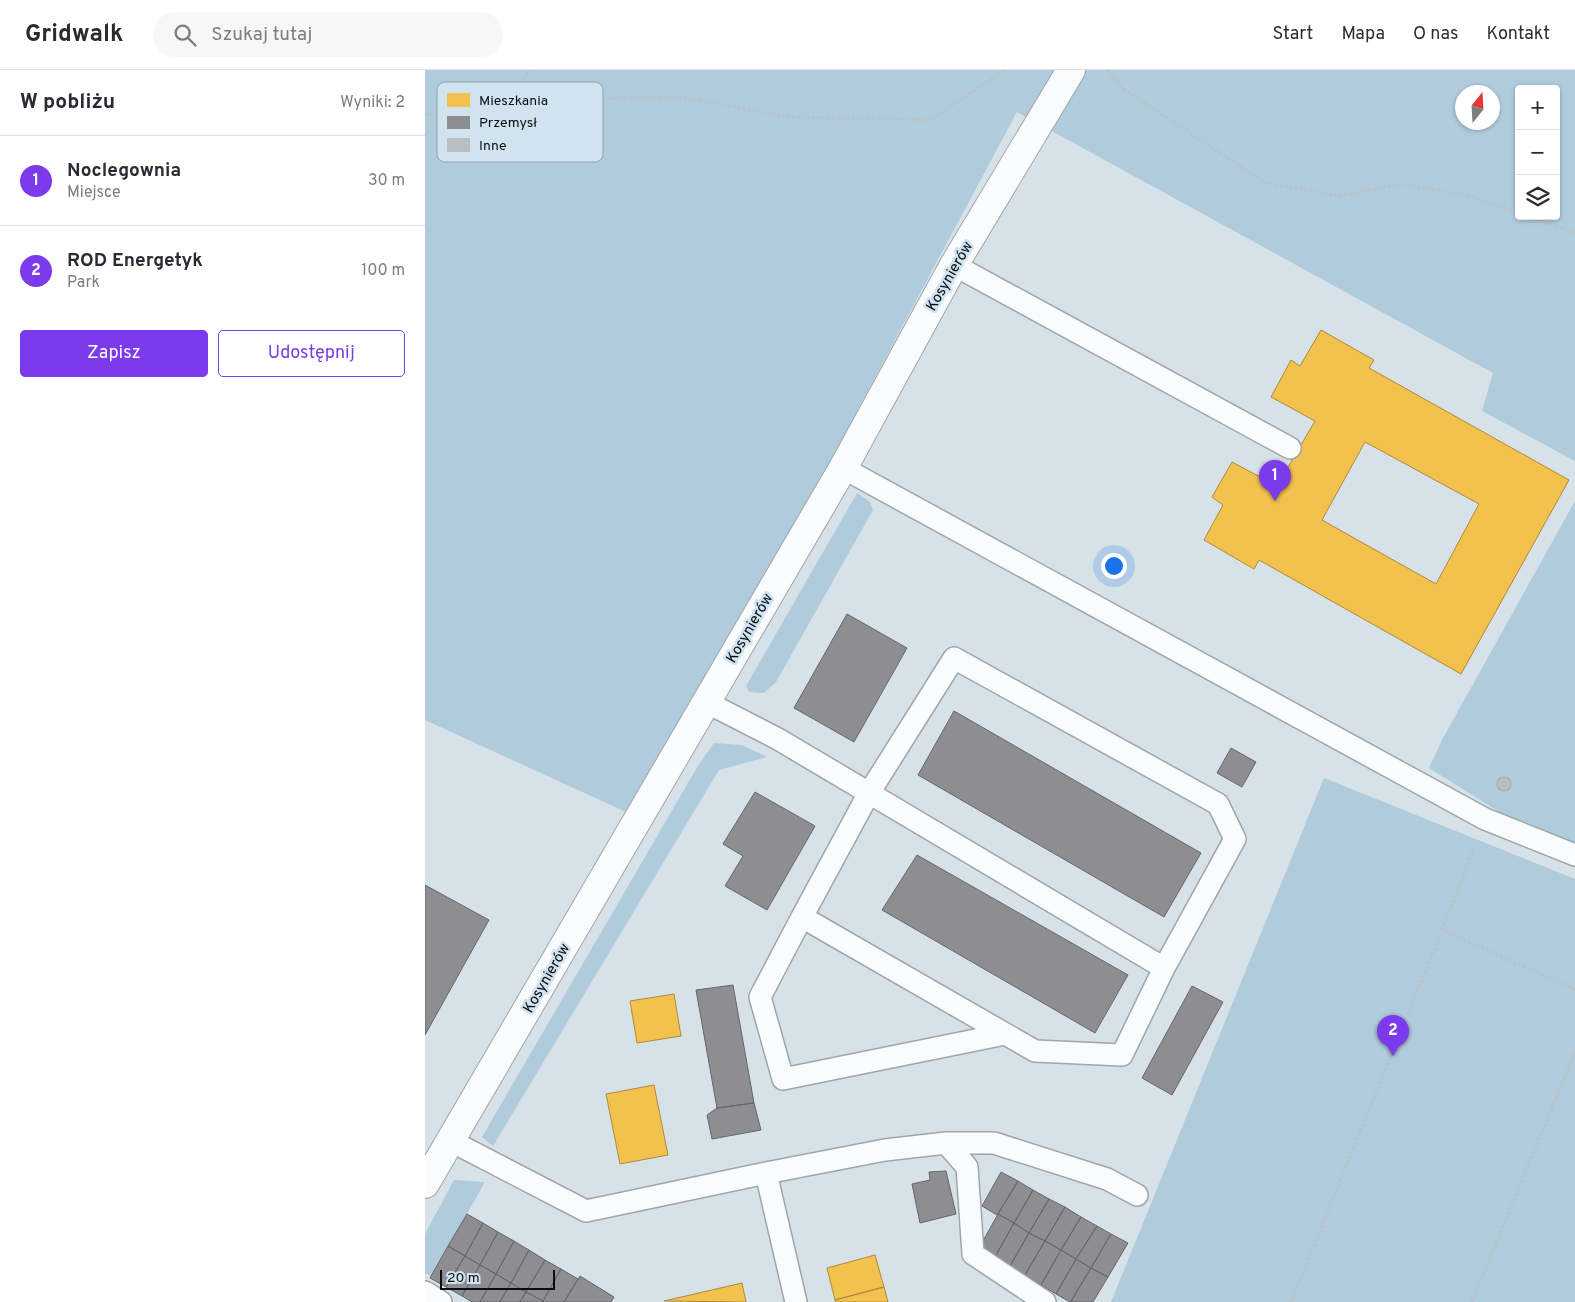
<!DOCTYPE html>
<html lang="pl">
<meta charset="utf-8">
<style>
body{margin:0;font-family:Overpass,sans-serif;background:#f7f7f7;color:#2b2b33}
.controls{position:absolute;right:15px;top:15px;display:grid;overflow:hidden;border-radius:5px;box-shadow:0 1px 4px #0004}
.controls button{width:45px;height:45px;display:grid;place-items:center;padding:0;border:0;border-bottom:1px solid #e1e1e2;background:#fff;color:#2b2b33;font:25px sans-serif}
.compass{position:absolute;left:1030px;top:15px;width:45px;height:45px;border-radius:50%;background:#fff;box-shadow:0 1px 4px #0004;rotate:18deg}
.scale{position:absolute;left:15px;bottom:12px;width:115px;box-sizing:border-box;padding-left:5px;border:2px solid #080e12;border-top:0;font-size:14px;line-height:18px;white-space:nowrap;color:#080e12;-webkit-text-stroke:4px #d0e3ef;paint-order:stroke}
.you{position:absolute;left:688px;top:495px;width:18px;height:18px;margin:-12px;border:4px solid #fff;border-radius:50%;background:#1a73e8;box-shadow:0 0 0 8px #1a73e833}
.badge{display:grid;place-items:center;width:32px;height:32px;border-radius:50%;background:#7c3aed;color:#fff;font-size:16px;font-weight:700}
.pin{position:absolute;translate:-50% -41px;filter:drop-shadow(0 1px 2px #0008)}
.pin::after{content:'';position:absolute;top:26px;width:18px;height:15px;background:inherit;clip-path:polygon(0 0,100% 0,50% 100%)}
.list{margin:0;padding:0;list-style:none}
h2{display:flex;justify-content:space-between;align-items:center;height:65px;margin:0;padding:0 20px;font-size:21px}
h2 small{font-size:16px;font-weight:400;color:#7c7c81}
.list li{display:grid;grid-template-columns:32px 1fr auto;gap:15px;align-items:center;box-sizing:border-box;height:90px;padding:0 20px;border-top:1px solid #e1e1e2}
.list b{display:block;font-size:19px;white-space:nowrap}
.list p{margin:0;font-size:16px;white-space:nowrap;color:#7c7c81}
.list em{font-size:16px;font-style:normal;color:#7c7c81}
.actions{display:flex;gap:10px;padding:15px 20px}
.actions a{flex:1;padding:11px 0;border:1px solid #7c3aed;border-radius:5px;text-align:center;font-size:18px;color:#7c3aed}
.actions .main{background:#7c3aed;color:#fff}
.icon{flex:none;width:28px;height:28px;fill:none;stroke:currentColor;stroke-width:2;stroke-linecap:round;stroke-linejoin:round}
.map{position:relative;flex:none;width:1150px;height:1232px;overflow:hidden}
header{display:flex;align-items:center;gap:30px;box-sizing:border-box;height:70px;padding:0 25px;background:#fff;border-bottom:1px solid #e1e1e2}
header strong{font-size:24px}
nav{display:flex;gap:28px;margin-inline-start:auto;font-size:18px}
.search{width:350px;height:45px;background:#f7f7f7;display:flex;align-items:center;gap:12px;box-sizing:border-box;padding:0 18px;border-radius:28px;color:#7c7c81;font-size:19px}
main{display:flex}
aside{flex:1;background:#fff}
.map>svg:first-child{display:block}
.green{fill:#afcbdc;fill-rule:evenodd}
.homes{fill:#f2c14e;stroke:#ac8b3c;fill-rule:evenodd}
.industry{fill:#8d8d92;stroke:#65676c}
.building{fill:#b7bfc5;stroke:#9da6aa}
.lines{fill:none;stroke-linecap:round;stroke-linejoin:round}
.service-casing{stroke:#9ea6ab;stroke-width:24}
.minor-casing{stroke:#9ea6ab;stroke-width:30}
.path{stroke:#bcc1c3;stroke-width:3;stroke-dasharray:2.5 2.5;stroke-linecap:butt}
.service{stroke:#f9fbfc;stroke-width:21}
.minor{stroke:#f9fbfc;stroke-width:28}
.labels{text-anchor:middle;stroke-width:5;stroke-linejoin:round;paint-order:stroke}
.street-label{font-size:15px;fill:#080e12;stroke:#d0e3ef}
.key{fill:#d0e3ef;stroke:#94a3ad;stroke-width:1}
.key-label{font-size:14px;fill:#080e12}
</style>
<header>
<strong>Gridwalk</strong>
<div class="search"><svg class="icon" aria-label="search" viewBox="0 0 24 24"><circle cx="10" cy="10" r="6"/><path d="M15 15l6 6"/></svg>Szukaj tutaj</div>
<nav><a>Start</a><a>Mapa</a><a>O nas</a><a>Kontakt</a></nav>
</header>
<main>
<aside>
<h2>W pobliżu<small>Wyniki: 2</small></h2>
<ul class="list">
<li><span class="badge">1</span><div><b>Noclegownia</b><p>Miejsce</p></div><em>30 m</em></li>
<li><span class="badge">2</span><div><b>ROD Energetyk</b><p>Park</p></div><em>100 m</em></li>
</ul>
<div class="actions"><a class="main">Zapisz</a><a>Udostępnij</a></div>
</aside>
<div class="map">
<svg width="1150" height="1232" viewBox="0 0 1150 1232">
<rect width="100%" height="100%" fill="#d7e2e8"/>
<path class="green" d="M0,0h1150v391l-93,-50 11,-38 -476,-261 -168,314 2,27 -212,365 -214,-98zM1094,19h37v127h-37zM1038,22h30v30h-30z
M432,423l13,9 3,8 -97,172 -12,11 -15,-1 -3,-6z
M1150,431v343l-74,-31 -72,-45 14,-30z
M289,673l28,2 25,12 -48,13 -226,376 -11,-9 217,-373z
M899,708l251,101v423h-464z
M29,1110l31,2 -53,94 -7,-3v-39z"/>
<path class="homes" d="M896,260l53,30 -5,8 200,112 -108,194 -202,-114 -5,9 -50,-29 19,-35 -11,-8 20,-35 45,24 38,-65 -44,-24 20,-37 9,6zM940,372l114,62 -43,80 -114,-64z
M249,924l7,42 -44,7 -7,-42z
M229,1015l14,70 -48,9 -14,-70z
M450,1185l9,32 -49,13 -8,-32z
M317,1213l4,19 -82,-1z
M459,1217l4,15h-52l-1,-2z"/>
<path class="industry" d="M422,544l60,34 -53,94 -60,-34z
M529,641l247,142 -37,64 -246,-142z
M806,678l25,14 -14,25 -25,-14z
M330,722l60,34 -48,84 -42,-24 18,-30 -20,-12z
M492,785l211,120 -33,58 -213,-123z
M0,815l64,35 -64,115z
M308,915l21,118 -37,5 -21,-118z
M767,916l31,16 -51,93 -30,-17z
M329,1033l7,27 -49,9 -5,-24 10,-7z
M521,1101l10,43 -36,9 -8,-39 18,-4 -1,-8z
M576,1102l17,9 -21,34 -15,-9z
M593,1111l15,9 -19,33 -16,-9z
M608,1120l16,9 -20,34 -15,-10z
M624,1129l16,8 -20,34 -16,-8z
M640,1137l16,10 -20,33 -16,-9z
M42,1144l16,9 -18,33 -17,-10z
M573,1144l16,9 -19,34 -16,-9z
M656,1147l16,9 -21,33 -15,-9z
M58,1153l15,9 -18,33 -15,-9z
M589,1153l15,10 -19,33 -15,-9z
M672,1156l14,8 -20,34 -15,-9z
M73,1162l16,9 -18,33 -16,-9z
M604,1163l16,8 -20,34 -15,-9z
M686,1164l17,9 -20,34 -17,-9z
M89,1171l15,9 -18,33 -15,-9z
M620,1171l16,9 -20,35 -16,-10z
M23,1176l17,10 -19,31 -16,-9z
M104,1180l16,10 -19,32 -15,-9z
M636,1180l15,9 -20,35 -15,-9z
M40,1186l15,9 -18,31 -16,-9z
M651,1189l15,9 -21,34 -14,-8z
M120,1190l16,9 -18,32 -17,-9z
M55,1195l16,9 -16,28h-8l-10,-6z
M666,1198l17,9 -15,25h-22z
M136,1199l17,10 -14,23h-20l-1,-1z
M71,1204l15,9 -11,19h-20z
M155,1206l34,21 -3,5h-47z
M86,1213l15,9 -6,10h-20z
M101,1222l17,9 -1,1h-22z"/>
<path class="building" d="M1072 714a7 7 0 1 1 14 0a7 7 0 1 1-14 0Z"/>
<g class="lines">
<defs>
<path id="service" d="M529,195l336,183
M418,398l642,351 90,36
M281,632l72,37 386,229 71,-129 -17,-35 -264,-146 -85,135 -67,124 233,134 87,4 42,-87
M377,847l-42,80 23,82 222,-45
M26,1071l135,70 180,-38 30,129
M521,1073h48l113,36 30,16
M341,1103l119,-23 61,-7 21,24 6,87 72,48
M0,1222l16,10"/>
<path id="minor" d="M0,1114l418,-716 111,-203 117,-195"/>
</defs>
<use href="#service" class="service-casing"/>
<use href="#minor" class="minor-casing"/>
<path class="path" d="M682,0l17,19 142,94 73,13 62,-12 70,12 48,17
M80,33l25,-33
M0,45l100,-15 155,-3 111,20 139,3 75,-50
M1102,146l48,17
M1017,860l32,-81
M866,1232l151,-372 133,59
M1047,1232l103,-250"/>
<use href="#service" class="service"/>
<use href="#minor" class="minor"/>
</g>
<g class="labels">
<g class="street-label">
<text transform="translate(524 206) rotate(-60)" y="5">Kosynierów</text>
<text transform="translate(324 558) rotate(-60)" y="5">Kosynierów</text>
<text transform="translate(121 908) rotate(-60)" y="5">Kosynierów</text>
</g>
</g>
<rect x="12" y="12" width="166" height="80" rx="8" class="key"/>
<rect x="22" y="23" width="23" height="14" fill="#f2c14e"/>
<rect x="22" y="46" width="23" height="13" fill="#8d8d92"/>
<rect x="22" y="68" width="23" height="14" fill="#b7bfc5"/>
<g class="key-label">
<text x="54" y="35">Mieszkania</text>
<text x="54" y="57">Przemysł</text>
<text x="54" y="80">Inne</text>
</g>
</svg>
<div class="controls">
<button>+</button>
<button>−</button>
<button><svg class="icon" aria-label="layers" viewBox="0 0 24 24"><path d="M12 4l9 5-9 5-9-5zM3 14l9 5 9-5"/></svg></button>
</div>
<svg class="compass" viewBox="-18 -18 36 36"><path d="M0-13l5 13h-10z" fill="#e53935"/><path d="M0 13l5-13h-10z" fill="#7c7c81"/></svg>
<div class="scale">20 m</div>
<div class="you"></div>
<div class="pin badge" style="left:850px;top:431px">1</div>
<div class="pin badge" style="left:968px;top:986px">2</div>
</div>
</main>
